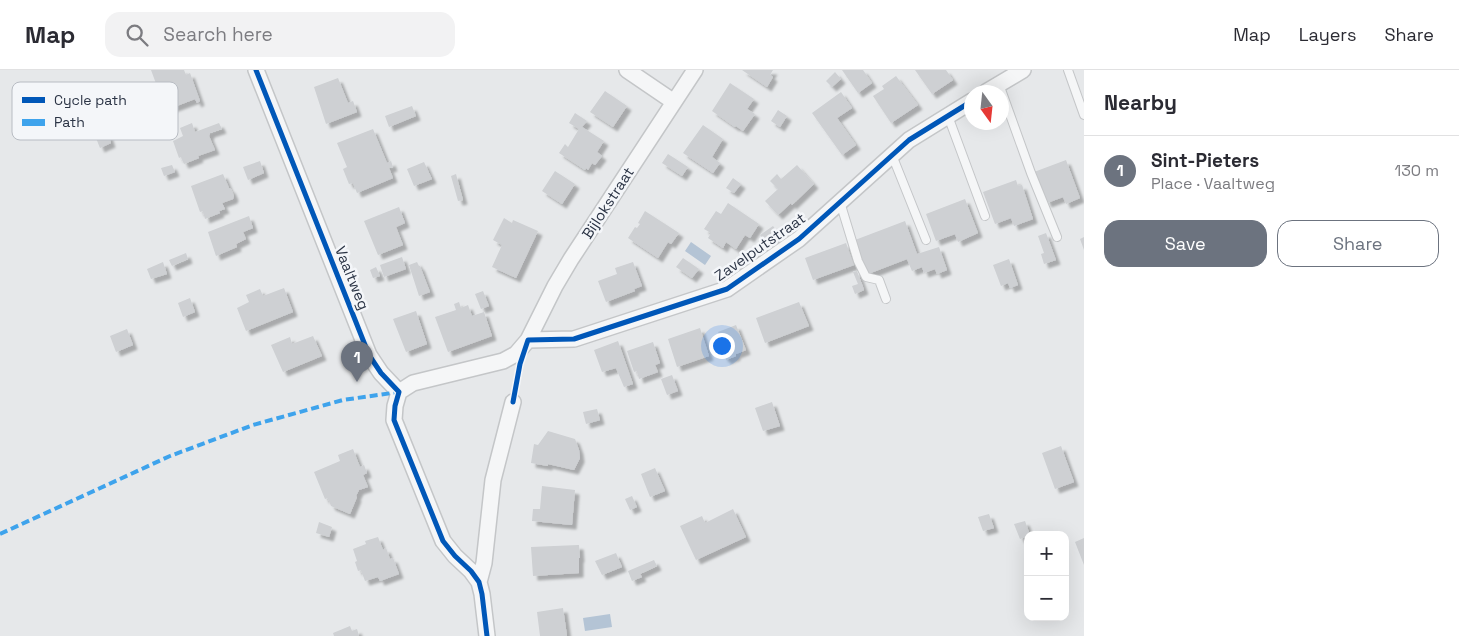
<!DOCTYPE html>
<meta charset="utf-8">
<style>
body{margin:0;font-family:"Space Grotesk",sans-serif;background:#f2f2f3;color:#2b2b33}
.controls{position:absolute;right:15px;bottom:15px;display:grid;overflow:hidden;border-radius:10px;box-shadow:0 5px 20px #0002}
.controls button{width:45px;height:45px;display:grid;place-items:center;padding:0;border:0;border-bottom:1px solid #e1e1e2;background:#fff;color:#2b2b33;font:25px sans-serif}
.compass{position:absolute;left:964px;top:15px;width:45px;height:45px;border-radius:50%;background:#fff;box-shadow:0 5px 20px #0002;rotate:165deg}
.you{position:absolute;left:721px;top:275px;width:18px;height:18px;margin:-12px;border:4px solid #fff;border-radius:50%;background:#1a73e8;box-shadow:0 0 0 8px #1a73e833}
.badge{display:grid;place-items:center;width:32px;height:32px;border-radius:50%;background:#6c737f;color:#fff;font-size:16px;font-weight:700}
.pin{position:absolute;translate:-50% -41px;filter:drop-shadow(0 1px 2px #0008)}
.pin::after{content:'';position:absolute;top:26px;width:18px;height:15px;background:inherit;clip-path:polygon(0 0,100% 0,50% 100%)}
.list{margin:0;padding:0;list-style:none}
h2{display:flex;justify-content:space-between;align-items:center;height:65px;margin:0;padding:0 20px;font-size:21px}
h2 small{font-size:16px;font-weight:400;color:#7c7c81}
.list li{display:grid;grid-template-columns:32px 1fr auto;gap:15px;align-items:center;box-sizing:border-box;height:70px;padding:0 20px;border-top:1px solid #e1e1e2}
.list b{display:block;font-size:19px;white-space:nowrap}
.list p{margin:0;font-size:16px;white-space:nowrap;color:#7c7c81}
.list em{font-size:16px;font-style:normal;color:#7c7c81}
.actions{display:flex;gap:10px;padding:15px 20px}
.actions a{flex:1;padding:11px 0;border:1px solid #6c737f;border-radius:15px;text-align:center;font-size:18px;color:#6c737f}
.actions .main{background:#6c737f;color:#fff}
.icon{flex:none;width:28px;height:28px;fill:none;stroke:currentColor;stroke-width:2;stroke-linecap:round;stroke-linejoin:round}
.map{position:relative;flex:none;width:1084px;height:566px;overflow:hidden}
header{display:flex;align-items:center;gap:30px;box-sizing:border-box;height:70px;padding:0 25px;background:#fff;border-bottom:1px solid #e1e1e2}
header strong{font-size:24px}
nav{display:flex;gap:28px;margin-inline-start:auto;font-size:18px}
.search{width:350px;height:45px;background:#f2f2f3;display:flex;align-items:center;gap:12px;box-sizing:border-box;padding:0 18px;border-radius:15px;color:#7c7c81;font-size:19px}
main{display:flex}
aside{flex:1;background:#fff}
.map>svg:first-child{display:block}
.water{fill:#b4c4d5}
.building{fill:#ced0d3;filter:url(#shadow)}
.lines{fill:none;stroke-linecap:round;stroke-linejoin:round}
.lane-casing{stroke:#c4c6c8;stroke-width:10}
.street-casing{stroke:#c4c6c8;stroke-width:18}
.lane{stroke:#f5f6f7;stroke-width:8}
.street{stroke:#f5f6f7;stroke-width:15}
.quiet{stroke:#3ea3ec;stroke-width:4;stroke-dasharray:8 4;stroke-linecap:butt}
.cycleway-casing{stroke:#f4f6f9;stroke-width:8}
.cycleway{stroke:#0057b8;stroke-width:5}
.labels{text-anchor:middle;stroke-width:5;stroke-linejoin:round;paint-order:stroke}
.street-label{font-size:15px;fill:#2b3445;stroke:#f4f6f9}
.key{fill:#f4f6f9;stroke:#b8bcc3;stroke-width:1}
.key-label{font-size:14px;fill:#2b3445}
</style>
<header>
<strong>Map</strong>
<div class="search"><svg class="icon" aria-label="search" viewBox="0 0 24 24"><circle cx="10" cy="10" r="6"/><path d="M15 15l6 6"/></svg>Search here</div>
<nav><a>Map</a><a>Layers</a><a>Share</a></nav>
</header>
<main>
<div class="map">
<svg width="1084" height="566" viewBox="0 0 1084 566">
<defs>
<filter id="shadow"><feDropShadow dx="4.5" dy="4.5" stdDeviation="1" flood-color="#0004"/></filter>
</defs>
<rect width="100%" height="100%" fill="#e6e8ea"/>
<path class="water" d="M691,172l20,14 -6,9 -20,-14z
M610,544l2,13 -27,4 -2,-13z"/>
<path class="building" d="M151,0h33l2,5 4,-2 10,28 -3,2 -2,-4 -34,13 -1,-2 5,-2z
M742,0h31l-3,5 3,2 -6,10z
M842,0h21l9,13 -14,10z
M915,0h31l7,10 -21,14z
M835,2l6,7 -9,8 -6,-6z
M896,6l22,29 -27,18 -18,-27 11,-7 -2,-3z
M338,8l10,25 5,-2 4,11 -31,12 -12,-37z
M730,13l24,16 -7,10 8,5 -12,17 -7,-5 -1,1 -23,-16z
M605,21l22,15 -14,21 -23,-15z
M841,22l11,16 -15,10 19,27 -14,10 -30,-42z
M412,36l4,10 -27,11 -4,-11z
M778,40l9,6 -7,11 -9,-6z
M575,43l12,8 -5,6 22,14 -7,11 5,4 -7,9 -3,-2 -4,7 -2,-2 -1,2 -26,-17 6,-9 3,3 11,-18 -10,-6z
M192,53l3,9 24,-9 3,6 -12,4 -1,3 6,14 -17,6 1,2 -15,6 -3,-7 -2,1 -6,-17 10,-5 -3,-8z
M703,55l20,14 -11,18 8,6 -7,10 -30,-20z
M373,59l14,34 4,-2 2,6 -4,1 4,10 -36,15 -4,-10 -4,1 -6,-15 4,-2 -10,-24z
M108,64l3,9 -11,5 -4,-10z
M668,84l20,13 -6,9 -20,-13z
M1066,90l14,38 -14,6 -3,-7 -16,6 -13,-31z
M260,91l4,12 -16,7 -5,-13z
M424,92l8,17 -18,7 -7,-17z
M172,95l3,7 -11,4 -3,-8z
M797,95l17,19 -22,21 -1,-2 -13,12 -13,-14 13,-12 -8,-8 7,-7 4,5z
M555,101l20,13 -13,20 -20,-13z
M223,104l6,14 2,1 3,7 -1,3 -11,4 3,6 -6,2 1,2 -15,6 -2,-8 -3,1 -9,-26z
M456,104l7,26 -5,1 -7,-25z
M733,108l8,6 -7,9 -8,-5z
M1016,110l2,6 4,-1 11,34 -19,7 -3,-8 -16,6 -12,-32z
M965,129l13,34 -20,9 -3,-8 -19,7 -10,-27z
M728,133l31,21 -9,14 -5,-3 -9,14 -10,-7 -3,6 -15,-10 3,-5 -7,-4 12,-18 5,3z
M399,137l6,16 -9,4 7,18 -25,10 -14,-34z
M645,141l34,22 -8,11 -3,-2 -10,16 -30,-20 7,-11 2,1 3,-4 -2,-1z
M249,146l4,12 -10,4 3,7 -10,5 1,3 -21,9 -8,-24z
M504,148l8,5 1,-3 25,11 -22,47 -24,-11 10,-22 -9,-5z
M905,151l12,33 22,-7 8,23 -10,4 -2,-5 -11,4 -2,-6 -10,4 -5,-12 -39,15 -13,-34z
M773,156l6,8 -12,10 -7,-9z
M1046,163l10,27 -12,4 -3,-10 3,-1 -6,-17z
M1084,167v13l-4,-11z
M846,173l8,22 -41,15 -8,-22z
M186,183l2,6 -16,7 -3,-6z
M402,187l4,12 -22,8 -4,-12z
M683,188l16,11 -7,9 -16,-11z
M1009,189l9,26 -8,3 -2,-5 -7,3 -8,-21z
M163,192l4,12 -16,5 -4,-10z
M417,192l2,4h1l10,26 -11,4 -10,-31z
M633,192l9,24 -8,3 1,2 -29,11 -8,-21 19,-7 -2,-6z
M376,197l4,9 -7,2 -3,-8z
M857,201l7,19 -9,4 -3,-8 6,-2 -5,-12z
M284,218l9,24 -47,19 -9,-23 12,-6 -3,-7 14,-6 3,7z
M483,221l6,15 -8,3 -6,-15z
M190,228l5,14 -12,5 -5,-14z
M459,232l2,6 7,-3 4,11 12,-4 8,24 -44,16 -13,-35 21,-7 -2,-6z
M799,232l10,24 -44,17 -9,-25z
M416,241l11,33 -21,8 -13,-33z
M736,255l10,25 -10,4v2l-10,4v-3l-2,1 -5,-15 3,-2 -4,-9z
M700,258l9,28 -32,11 -9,-28z
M127,259l6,16 -17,7 -6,-16z
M313,266l9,20 -39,16 -12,-27 19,-8 2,7z
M618,271l15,43 -9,3 -8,-19 -14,4 -8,-22z
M653,272l7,21 -5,2 3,7 -19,7 -2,-8 -3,1 -7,-21z
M672,305l6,16 -11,4 -6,-16z
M772,332l8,24 -17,5 -8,-23z
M597,339l3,11 -14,4 -3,-12z
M548,361l27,8 4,11 1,8 -6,12 -26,-6v2l-17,-3 3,-19 4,1z
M1061,376l13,36 -19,7 -13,-36z
M353,379l7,18 4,-2 3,8 -4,2 5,12 -9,3 -3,6 1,1 -7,17 -19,-8 -3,-8 -3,1 -11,-27 26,-11 -2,-6z
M655,398l10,23 -15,6 -9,-23z
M542,416l33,4 -3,35 -40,-4 1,-12h7z
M632,426l5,11 -7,3 -5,-11z
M733,439l13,28 -50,23 -16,-34 22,-10 3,7z
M989,444l5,14 -11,3 -5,-14z
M1025,451l5,14 -10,4 -6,-15z
M319,452l13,5 -3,10 -13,-4z
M378,467l5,13 3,-2 4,11 3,-1 6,16 -19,7 -2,-4 -13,4 -4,-11 -3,1 -3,-9 2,-1 -4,-12 13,-5 -1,-3z
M1084,468v27l-9,-23z
M578,475h1l1,13h-1v15l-46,3 -2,-29z
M616,483l6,14 -20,8 -7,-14z
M654,490l3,6 -17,8 2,3 -10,4 -4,-10z
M563,538l4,28h-27l-3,-24z
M350,556l2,5 5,-2 2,7h-25l-1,-3z"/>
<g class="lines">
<defs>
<path id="lane" d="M1068,0l16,45
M999,14l32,89 26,64
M948,46l37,100
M892,85l34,85
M840,132l18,59 8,16 13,3 7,19"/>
<path id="street" d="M256,0l113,285 12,18 18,19 -4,14 -1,14 49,121 12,15 16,15 8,11 3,12 5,42
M627,0l47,32
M986,22l37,-22
M528,270l46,-1 153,-50 72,-50 110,-99 63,-39
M399,322l14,-9 90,-22 13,-7 12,-14 27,-54 16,-27 124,-189
M479,512l5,-19 9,-83 20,-78"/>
</defs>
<use href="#lane" class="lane-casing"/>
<use href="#street" class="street-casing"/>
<use href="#lane" class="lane"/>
<use href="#street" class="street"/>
<path class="quiet" d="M0,464l170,-78 83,-31 90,-25 56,-8"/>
<defs>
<path id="cycleway" d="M256,0l113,285 12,18 18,19 -4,14 -1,14 49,121 12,15 16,15 8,11 3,12 5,42
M513,332l7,-38 8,-24 46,-1 153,-50 72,-50 110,-99 63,-39"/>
</defs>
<use href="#cycleway" class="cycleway-casing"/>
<use href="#cycleway" class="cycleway"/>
</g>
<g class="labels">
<g class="street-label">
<text transform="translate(608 133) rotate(-57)" y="5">Bijlokstraat</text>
<text transform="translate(760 177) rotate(-35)" y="5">Zavelputstraat</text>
<text transform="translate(352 208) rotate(68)" y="5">Vaaltweg</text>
</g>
</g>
<rect x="12" y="12" width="166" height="58" rx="8" class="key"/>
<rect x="22" y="27" width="23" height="6" fill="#0057b8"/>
<rect x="22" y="49" width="23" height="7" fill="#3ea3ec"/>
<g class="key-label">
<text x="54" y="35">Cycle path</text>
<text x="54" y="57">Path</text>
</g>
</svg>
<div class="controls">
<button>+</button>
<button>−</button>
</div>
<svg class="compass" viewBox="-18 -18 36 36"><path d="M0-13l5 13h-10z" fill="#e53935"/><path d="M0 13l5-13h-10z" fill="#7c7c81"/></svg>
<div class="you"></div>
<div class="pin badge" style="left:357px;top:312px">1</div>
</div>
<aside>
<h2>Nearby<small></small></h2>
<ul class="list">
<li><span class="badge">1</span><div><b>Sint-Pieters</b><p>Place · Vaaltweg</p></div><em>130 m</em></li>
</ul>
<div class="actions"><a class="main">Save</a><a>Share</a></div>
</aside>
</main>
